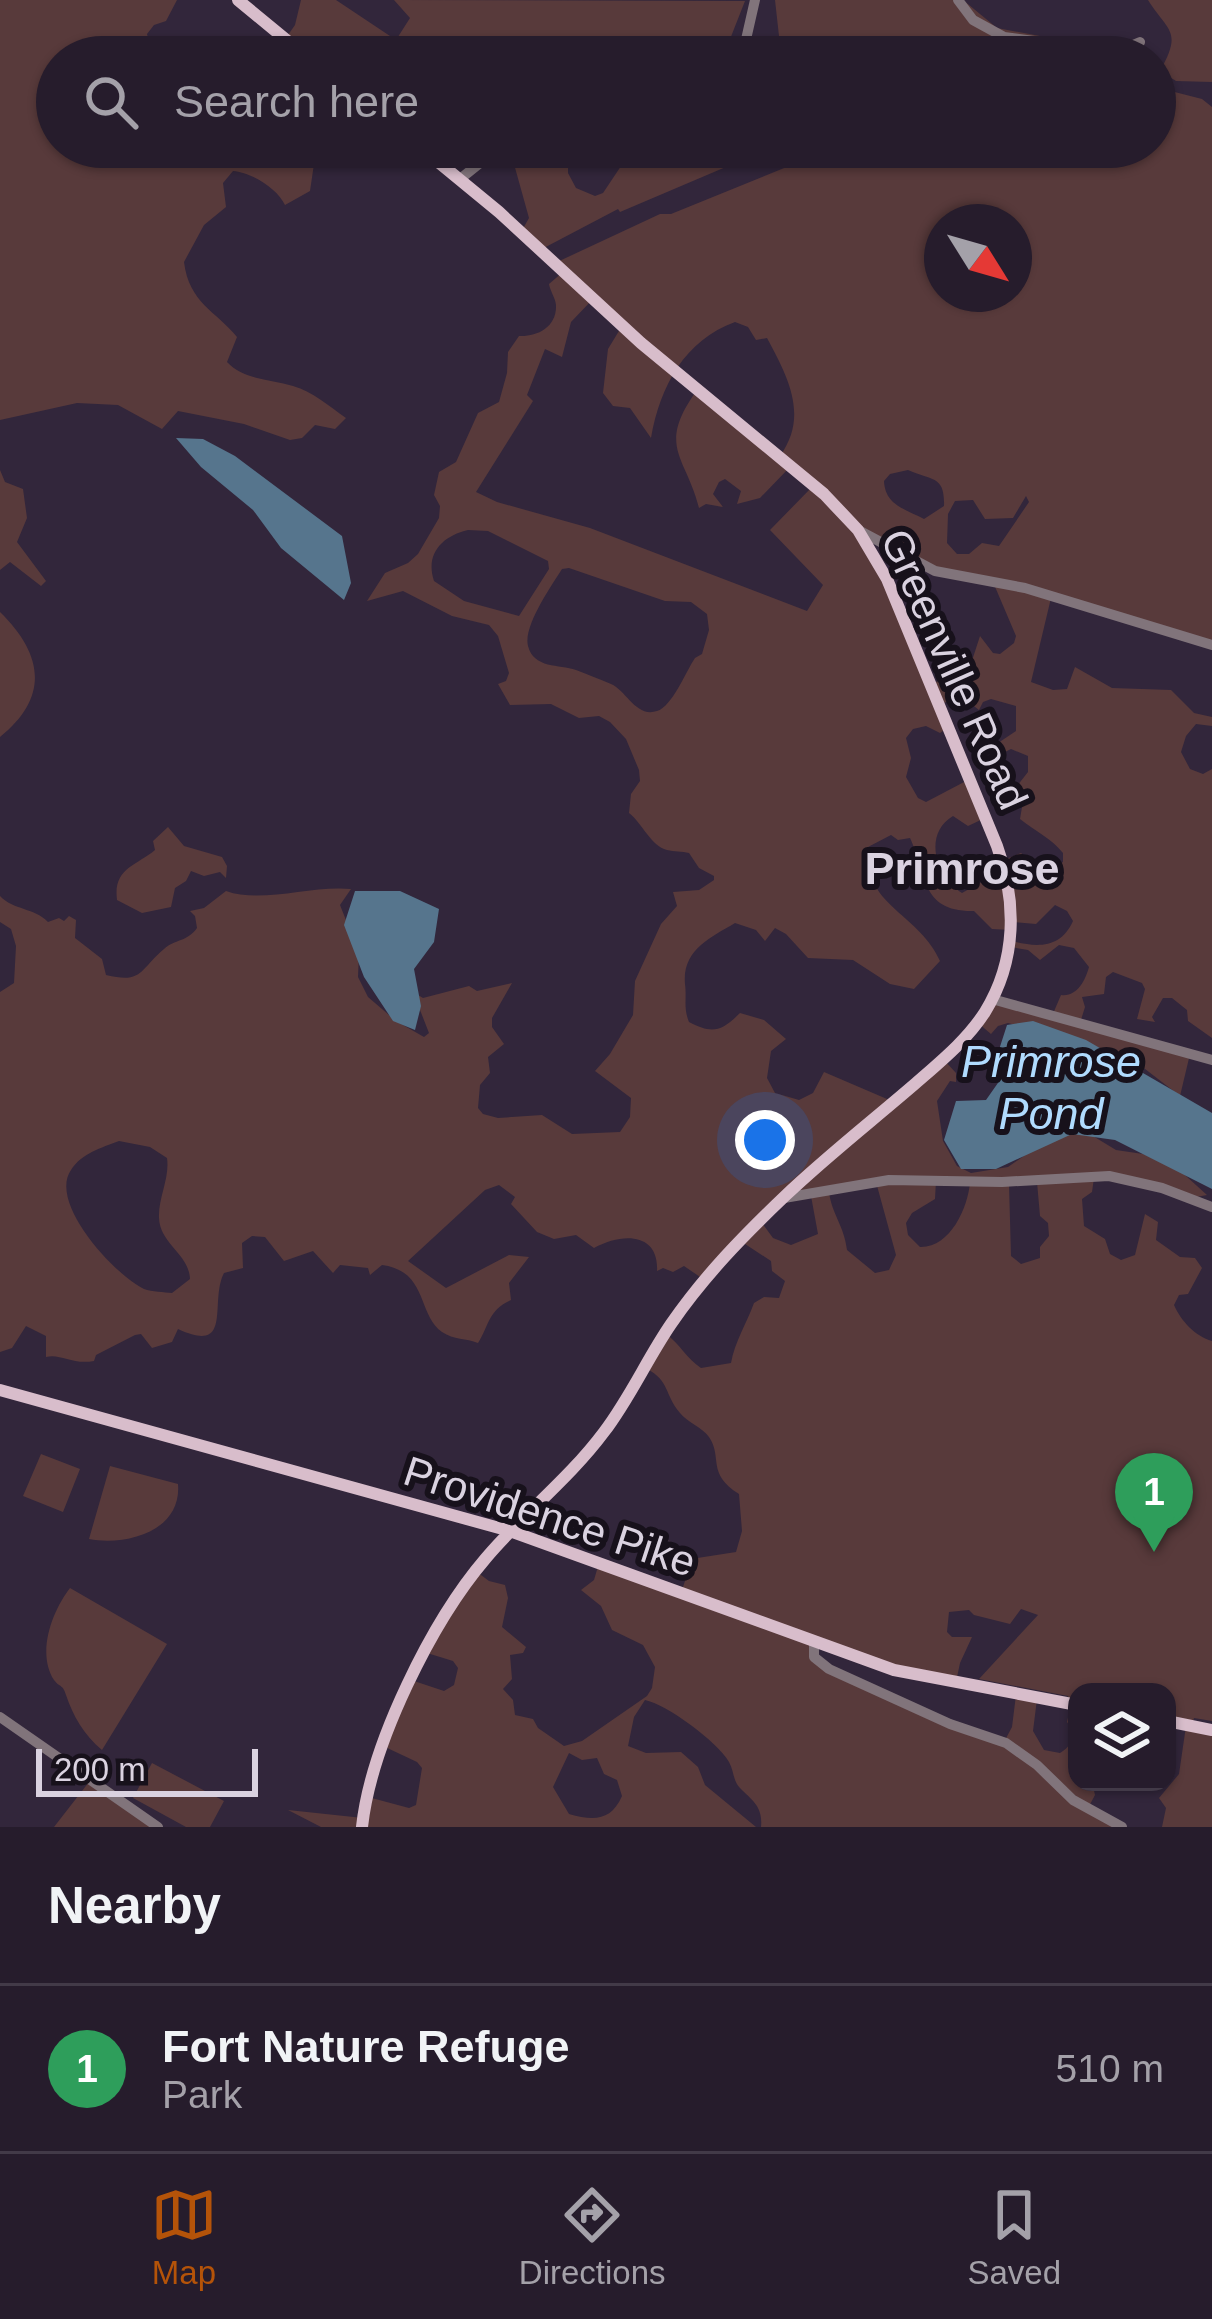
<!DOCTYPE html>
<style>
body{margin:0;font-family:Arial,sans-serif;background:#2e2534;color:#f1f3f6}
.controls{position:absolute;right:36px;bottom:36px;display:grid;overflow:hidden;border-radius:24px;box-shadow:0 3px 9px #0004}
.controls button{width:108px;height:108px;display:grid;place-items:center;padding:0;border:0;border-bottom:3px solid #423a48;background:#261c2c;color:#f1f3f6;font:60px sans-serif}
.compass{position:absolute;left:924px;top:204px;width:108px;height:108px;border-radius:50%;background:#261c2c;box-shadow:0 3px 9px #0004;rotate:127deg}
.scale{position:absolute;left:36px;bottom:30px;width:222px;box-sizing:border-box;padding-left:12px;border:6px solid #dad2e0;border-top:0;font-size:33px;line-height:42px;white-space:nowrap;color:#dad2e0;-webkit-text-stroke:9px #17111b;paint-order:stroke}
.you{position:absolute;left:765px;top:1140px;width:42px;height:42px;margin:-30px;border:9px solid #fff;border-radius:50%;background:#1a73e8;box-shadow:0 0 0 18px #1a73e833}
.badge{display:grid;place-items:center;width:78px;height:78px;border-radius:50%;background:#b45309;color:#fff;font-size:39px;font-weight:700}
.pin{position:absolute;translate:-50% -99px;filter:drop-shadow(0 3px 6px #0008)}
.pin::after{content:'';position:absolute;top:63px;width:42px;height:36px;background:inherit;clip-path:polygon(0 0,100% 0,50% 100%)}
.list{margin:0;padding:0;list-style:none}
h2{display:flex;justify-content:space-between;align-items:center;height:156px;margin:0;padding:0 48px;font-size:51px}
h2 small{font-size:39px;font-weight:400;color:#a4a1a9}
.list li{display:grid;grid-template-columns:78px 1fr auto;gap:36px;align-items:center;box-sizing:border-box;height:168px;padding:0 48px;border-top:3px solid #423a48}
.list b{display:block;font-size:45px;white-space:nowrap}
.list p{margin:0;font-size:39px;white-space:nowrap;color:#a4a1a9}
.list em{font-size:39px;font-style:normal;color:#a4a1a9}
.icon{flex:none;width:66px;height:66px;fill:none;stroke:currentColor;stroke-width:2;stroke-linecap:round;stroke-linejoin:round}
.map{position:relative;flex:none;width:1212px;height:1827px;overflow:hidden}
.search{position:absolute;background:#261c2c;box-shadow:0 3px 9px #0004;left:36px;right:36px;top:36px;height:132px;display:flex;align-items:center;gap:30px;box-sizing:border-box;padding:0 42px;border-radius:66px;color:#a4a1a9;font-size:45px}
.sheet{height:324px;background:#261c2c}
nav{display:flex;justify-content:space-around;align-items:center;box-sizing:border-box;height:168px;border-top:3px solid #423a48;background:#261c2c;font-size:33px;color:#a4a1a9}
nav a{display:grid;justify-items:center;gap:6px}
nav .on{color:#b45309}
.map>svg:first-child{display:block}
.green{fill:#583a3b;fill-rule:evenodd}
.water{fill:#56758d}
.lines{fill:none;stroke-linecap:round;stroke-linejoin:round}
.minor{stroke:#81747b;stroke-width:10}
.major{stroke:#d8bdcb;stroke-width:12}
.labels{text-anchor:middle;stroke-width:12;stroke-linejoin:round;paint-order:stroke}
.street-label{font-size:42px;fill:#dad2e0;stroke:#17111b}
.neighbourhood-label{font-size:45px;font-weight:bold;fill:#dad2e0;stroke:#17111b}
.water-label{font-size:45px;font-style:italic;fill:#b0dbfe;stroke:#17111b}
</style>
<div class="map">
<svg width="1212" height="1827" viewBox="0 0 1212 1827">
<rect width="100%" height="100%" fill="#32263b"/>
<path class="green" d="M0,0h177l-11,21 -12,4 -7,9 6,23h-96v90h233l3,6 14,8 8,-4 -5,34 -25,14c-8,-17 -35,-33 -52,-34l-10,12 3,24 -22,18 -20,37c5,41 32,49 53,75l-10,25c17,18 43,17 66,24 20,6 36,20 53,32l-11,11 -20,-4 -13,13 -12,2 -46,-16 -66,-13 -16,18 -44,-24 -41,-2 -77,17z
M301,0h35l60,40 14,-22 -16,-18 351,1 -22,56h-409l-26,-22 7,-10z
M775,0h188l34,28 75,14 2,15h-282l-12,-12z
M1148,0h64v82l-36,-1 -16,-10c23,-41 8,-39 -12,-71z
M1155,87l47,12 10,8v538l-161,-47 -20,84 22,8 14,-1 8,-22 37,21 59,2 23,23 18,4v9l-16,-2 -10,12 -5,16 9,17 13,5 9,-5v269l-24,-17 -1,-11 -15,-12h-9l-11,19 3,5 -18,-3 8,-30 -3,-6 -29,-11 -7,5 -2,17 -22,3 3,10 -5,16 110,31 -10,42 -53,-41 -119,-32 -10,3 -7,8 -13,-11 15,-23 59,16 9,-21c16,2 24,-14 28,-28l-15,-19 -15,-3 -19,15 -12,-10 -17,-3 1,-6c26,7 49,7 61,-20l-6,-10 -12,-6 -19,19 -23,-2 -2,8 -19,-1 -18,-18c-54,1 -47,-37 -64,-73l-12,2 -7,-5 -23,12c-7,58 51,66 72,114l-26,28 -24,-5 -37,-24 -45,-2 -22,-24 -11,-6 -10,13 -9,-11 -21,-7c-25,15 -53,27 -50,61 2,15 -2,23 4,38 23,12 32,10 51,-9l24,7 22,19 -15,12 -4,27 8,15 24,7 14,-7 11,-21 70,30 50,-42 12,13v9l-6,-1 -13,20 6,40 14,25 14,7 37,-6 33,-23 42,-14 33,20 27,4 33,13 31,28 -11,2 -45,-12 -57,-7 -2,14 -10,7 2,27 21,13 5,15 11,6 14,-5 10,-41 13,8 -2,18 24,17 15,1 7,10 -14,26 -9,1 -5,10c7,16 21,31 38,36v380l-18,-3 -2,7 20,5v97h-50l4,-19 -7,-10 20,-24 7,-48 -19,-4v-30h-90v90h15l3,13 -7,13 28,19h-355c2,-20 -8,-26 -21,-39 -7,-7 -6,-17 -11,-26 -11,-20 -63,-58 -84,-62l-11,17 -6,29 18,7 35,-1 17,15 7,18 51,42h-435l-33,-17 75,8 5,-21 41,11 7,-3 6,-37 -5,-6 -34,-16 31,-65 30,10 10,-6 4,-17 -5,-7 -26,-8 50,-81 12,9 16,4 3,13 -6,29 24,20 -3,6 -13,2 2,24 -9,10 10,11 2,15 18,4 5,9 26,18 18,-5 65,-45 5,-8 3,-21 -12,-22 -31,-15 -11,-24 -20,-16 13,-10 5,-17 82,30 8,-24 -10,-5 -3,-15 -9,-10 24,20 45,-7 6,-21 -3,-37c-33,-21 -16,-36 -30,-57 -6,-9 -22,-15 -29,-24 -16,-19 -10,-32 -33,-44l19,-35c14,10 21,25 35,34l30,-5c4,-22 15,-38 23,-60l10,-6 15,1 6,-17 -13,-10 -1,-10 -29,-19 -39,37 -19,-13 -11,6 -10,-4 -6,3c2,-38 -34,-39 -63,-23l-18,-13 -22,4 -17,-7 -26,-28 4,-7 -16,-12 -14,5 -77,71 38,27 63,-33 20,2 -20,26 2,17c-23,10 -22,26 -33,43 -12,-5 -24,-3 -36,-11 -25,-18 -14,-61 -60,-67l-12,10 -2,-7 -28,-3 -7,8 -20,-22 -29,10 -19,-24 -13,-1 -10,7 1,25 -19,5c-15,29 10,82 -46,56l-6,13 -20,6 -11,-14 -6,1 -39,20 -2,6c-22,4 -34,-8 -48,-4v-21l-20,-10 -14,22 -12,4v-360l14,-9 2,-37 -5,-17 -11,-7v-26c13,14 35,12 48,26l11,-4 5,3 5,-5 7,4 -1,18 27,21 4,16c37,9 33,-5 58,-26 11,-10 23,-7 33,-21l-2,-12 -5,-5 14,-3 22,-17c36,13 85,-6 125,-2l-11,16 19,48 -1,24 10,20 28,24 28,16 5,-4 -16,-41 10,6 46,-12 8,5 35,-8 -20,35v9l12,17 -16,13 2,16 -10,12 -2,23 5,6 15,4 44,-3 30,19 48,-2 10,-15 1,-19 -36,-27 15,-17 23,-39 2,-34 26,-57 16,-18 -4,-14 26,-2 15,-10v-4l-15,-8 -10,-15c-7,-2 -15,-1 -22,-3 -16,-4 -25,-27 -38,-37l2,-19 9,-13 -1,-11 -13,-31 -16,-17 -11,-6 -20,2 -28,-14 -41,1 -12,-21 8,-3 3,-8 -11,-37 -9,-11 -37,-9 -49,-25 -36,10 18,-28 23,-10 10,-9 21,-36 1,-12 -6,-11 5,-23 17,-10 22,-49 21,-11 8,-29 1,-21 11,-16c17,1 38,-8 37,-31 -1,-8 -6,-14 -7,-21l14,-12 -8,-9 105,-49h11l165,-67h319zM942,222h72v72h-72zM593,299l29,27 -14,23 -5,44 10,13 17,2 21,30c9,-52 34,-98 84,-116l13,5 8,13 11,-2c21,39 42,78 13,118l-83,-66c-41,57 -11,66 2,118l7,-4 17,3 -10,-13 6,-12 6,-3 16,12 -4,13 23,-6 30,-31 23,19 -43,44 53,55 -16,26 -217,-83 -93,-26 -21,-10 57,-91 -6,-6 18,-46 17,8 9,-35zM908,470c24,11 37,5 36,36l-20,13c-19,-10 -39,-14 -40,-38l6,-7zM1026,496l3,6 -30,44 -17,-3 -13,11h-12l-10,-11 1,-29 7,-13 18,-1 12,19 28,-1zM468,530l20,1 60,30 1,8 -30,47 -55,-15 -30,-20c-9,-27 8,-45 34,-51zM864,534l94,44 35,4 23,54 -2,7 -14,11 -7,-1 -13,-17 -13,40 -19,1 -17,7zM569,568l96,33 26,1 16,12 2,16 -7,24 -7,4c-9,13 -23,49 -38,53 -21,7 -30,-20 -46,-27 -12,-5 -24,-10 -35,-14 -17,-6 -42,-1 -48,-24 -5,-20 24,-61 34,-77zM962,697l17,13 4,-8 8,-3 25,7v25l-24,16 11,6 8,-4 17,7v16l-11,14 5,21 -2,12c16,13 30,18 43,34v9l-18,12 -24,-21 -17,7 1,9 -43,24c-27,-17 -39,-59 -9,-77l15,10 17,-8 -19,-37 -40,21 -8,-4 -12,-21 5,-19 -5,-20 7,-9 13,-3 14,7 7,-5 -7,-24zM119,1141l31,6 17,11c3,20 -9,40 -8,60 1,26 30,36 31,61l-18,14c-8,-1 -20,-1 -28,-4 -29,-14 -96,-86 -73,-119 11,-17 30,-22 48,-29zM936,1180l34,2c-2,26 -20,66 -50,65l-12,-12 -2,-12 6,-10 23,-14zM876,1182l20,73 -7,15 -14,3 -28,-23c-3,-25 -15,-35 -18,-58zM1037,1182l3,34 8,7 1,13 -9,11v11l-19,6 -10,-8 -2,-72zM811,1196l7,38 -27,11 -18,-7 -11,-15 25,-26zM1021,1609l17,6 -59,64 89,17 3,9 -4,17 6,8c-1,12 -3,17 -13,23l-16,-3 -11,-19 4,-32 -21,-4 -4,32 -8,15 -175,-73 -14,-11 2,-12 139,36 4,-19 12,-26h-20l-5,-5 2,-20 20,-2 5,5 36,9zM569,1753l13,7 15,-2 7,16 13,6 5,16c-11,25 -28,25 -53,18l-16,-27z
M520,147h48v26l8,15 19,8 8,-3 24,-36h39l19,-10h88l-153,65 -2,-3 -78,41 -19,-18 8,-14 -15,-54 -1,-8z
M0,470l5,12 18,7 4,29 -10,24 29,39 -5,5 -31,-24 -10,8z
M0,612c43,42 50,85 0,125z
M168,827l16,19 38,11 5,9 -1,12 -6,-6 -16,4 -13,-5 -5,10 -11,7 -4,19 -29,6 -25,-13c-4,-32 19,-34 38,-50l-2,-9z
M41,1454l39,15 -17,43 -40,-16z
M110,1466l68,18c4,47 -51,62 -89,55z
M70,1588l97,56 -65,106c-18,-15 -29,-34 -36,-55 -3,-11 -6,-7 -12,-15 -18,-28 -1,-70 16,-92z
M152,1763l72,38 -14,26h-24l-53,-29z
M89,1782l66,45h-101z"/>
<path class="water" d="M176,438l27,1 32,17 107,80 9,47 -7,17 -63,-52 -28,-38 -52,-43z
M355,891h45l39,18 -5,33 -20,27 7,37 -6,24 -22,-9 -29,-44 -20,-52z
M1033,1021l53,19 126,73v76l-97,-49 -43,-6 -76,35h-35l-17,-29 12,-39 30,-1 14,-20 -4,-21 11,-34z"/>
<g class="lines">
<path class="minor" d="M958,0l15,20 31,17 112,15 24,-10
M742,57l13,-57
M627,147h29
M460,179l40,-32
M858,530l77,41 90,17 187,57
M992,999l220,61
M784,1198l105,-18 113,2 107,-6 53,12 50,19
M814,1644v13l15,12 121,55 56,19 31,22 36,35 49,27
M0,1717l158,110"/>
<path class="major" d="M238,0l69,57
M0,1390l510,141 384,139 183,35
M1167,1721l45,9
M362,1827c9,-83 70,-206 124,-269 37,-44 83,-79 118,-126 26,-34 43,-73 67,-108 33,-48 72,-88 114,-128 42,-40 87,-75 131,-113 25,-22 51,-43 69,-71 32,-52 32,-111 12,-166l-110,-267 -29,-49 -34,-36 -183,-151 -142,-131 -79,-65"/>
</g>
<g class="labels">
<g class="street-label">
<text transform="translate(955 669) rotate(66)" y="15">Greenville Road</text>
<text transform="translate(550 1516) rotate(18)" y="15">Providence Pike</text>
</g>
<g class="neighbourhood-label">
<text x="962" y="884">Primrose</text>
</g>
<g class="water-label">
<text x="1051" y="1077">Primrose<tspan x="1051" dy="52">Pond</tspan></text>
</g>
</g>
</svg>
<div class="controls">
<button><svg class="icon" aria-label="layers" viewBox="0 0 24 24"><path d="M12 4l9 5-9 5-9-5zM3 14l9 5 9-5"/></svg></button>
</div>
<svg class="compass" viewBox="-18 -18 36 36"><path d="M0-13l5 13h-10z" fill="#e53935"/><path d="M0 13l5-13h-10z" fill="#a4a1a9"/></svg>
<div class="scale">200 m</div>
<div class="you"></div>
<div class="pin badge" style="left:1154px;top:1552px;background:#2e9e5b">1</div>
<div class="search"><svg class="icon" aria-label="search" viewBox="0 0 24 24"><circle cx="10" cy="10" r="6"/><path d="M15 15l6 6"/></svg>Search here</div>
</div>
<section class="sheet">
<h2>Nearby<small></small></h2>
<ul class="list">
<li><span class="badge" style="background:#2e9e5b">1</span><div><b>Fort Nature Refuge</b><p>Park</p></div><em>510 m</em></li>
</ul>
</section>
<nav>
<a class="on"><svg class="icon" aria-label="map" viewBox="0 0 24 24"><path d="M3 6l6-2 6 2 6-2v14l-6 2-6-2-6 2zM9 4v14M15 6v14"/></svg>Map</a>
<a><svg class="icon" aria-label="directions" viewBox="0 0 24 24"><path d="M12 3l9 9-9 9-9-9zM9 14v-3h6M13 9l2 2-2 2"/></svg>Directions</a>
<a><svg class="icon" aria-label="saved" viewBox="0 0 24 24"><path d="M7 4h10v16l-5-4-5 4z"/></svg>Saved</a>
</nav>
